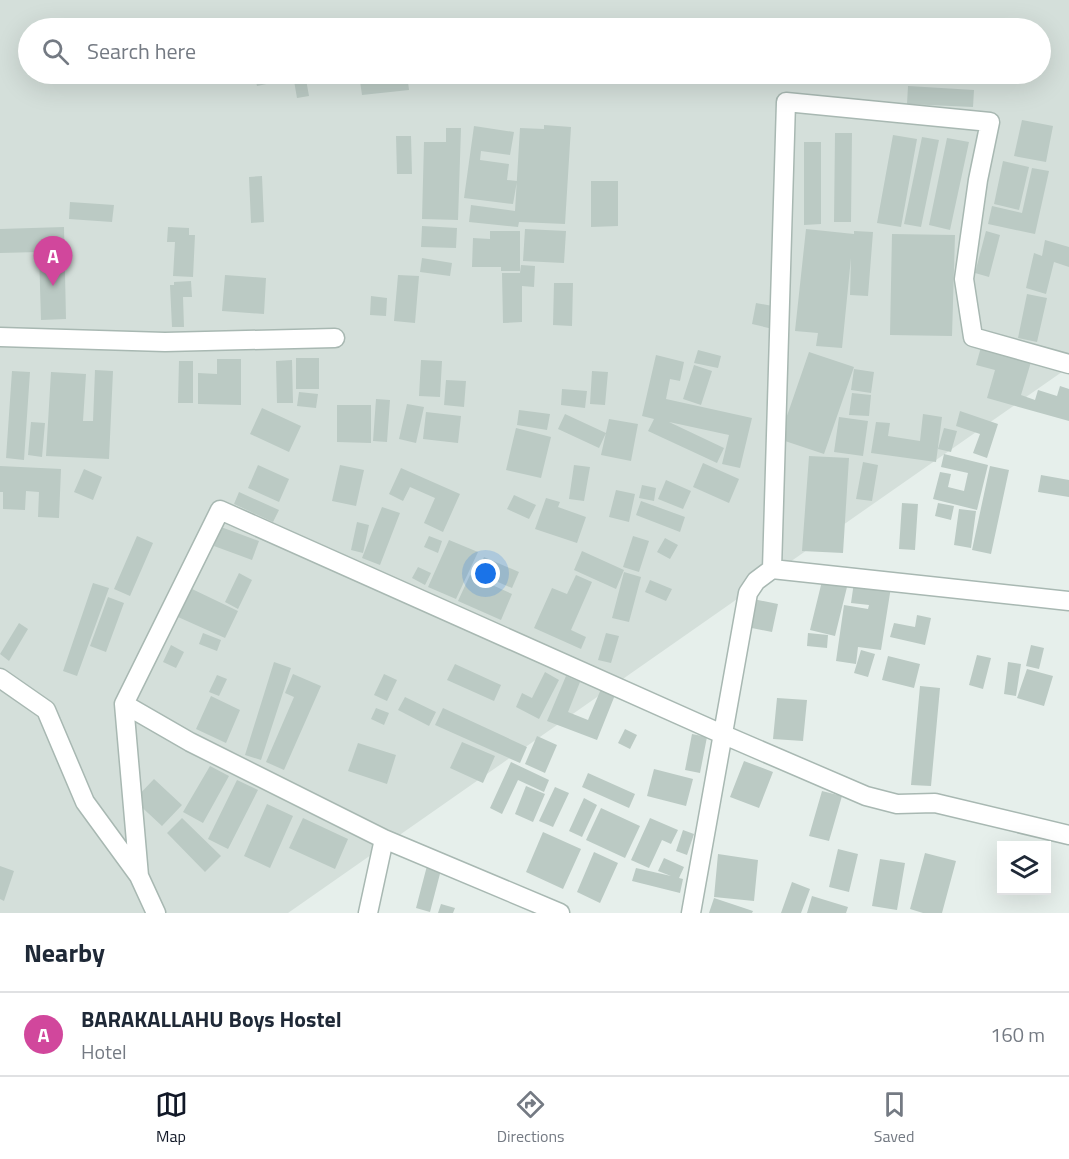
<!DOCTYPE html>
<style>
body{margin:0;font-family:"Titillium Web",sans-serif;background:#f2f2f3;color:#1f2937}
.controls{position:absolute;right:18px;bottom:18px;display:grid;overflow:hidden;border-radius:0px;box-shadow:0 6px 24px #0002}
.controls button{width:54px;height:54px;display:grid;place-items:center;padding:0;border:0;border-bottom:2px solid #e0e1e3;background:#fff;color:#1f2937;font:30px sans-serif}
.you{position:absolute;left:486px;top:574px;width:21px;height:21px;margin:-15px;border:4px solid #fff;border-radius:50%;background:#1a73e8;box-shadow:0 0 0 9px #1a73e833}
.badge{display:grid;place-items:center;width:39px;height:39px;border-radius:50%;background:#111827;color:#fff;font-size:20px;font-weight:700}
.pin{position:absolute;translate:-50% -50px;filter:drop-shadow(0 2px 3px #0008)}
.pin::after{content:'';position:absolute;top:32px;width:21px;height:18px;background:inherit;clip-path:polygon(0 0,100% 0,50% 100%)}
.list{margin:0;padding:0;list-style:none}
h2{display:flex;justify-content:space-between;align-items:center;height:78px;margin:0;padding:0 24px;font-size:26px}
h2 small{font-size:20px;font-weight:400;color:#747a83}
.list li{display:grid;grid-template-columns:39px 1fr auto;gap:18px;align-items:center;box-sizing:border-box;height:84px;padding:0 24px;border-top:2px solid #e0e1e3}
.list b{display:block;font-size:22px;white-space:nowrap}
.list p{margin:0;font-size:20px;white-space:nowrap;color:#747a83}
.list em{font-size:20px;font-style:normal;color:#747a83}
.icon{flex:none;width:33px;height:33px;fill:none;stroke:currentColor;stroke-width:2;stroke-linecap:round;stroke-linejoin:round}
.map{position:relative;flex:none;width:1069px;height:913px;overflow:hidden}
.search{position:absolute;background:#fff;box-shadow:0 6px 24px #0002;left:18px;right:18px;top:18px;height:66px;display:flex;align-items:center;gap:15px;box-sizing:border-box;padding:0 21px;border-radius:33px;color:#747a83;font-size:22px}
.sheet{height:162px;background:#fff}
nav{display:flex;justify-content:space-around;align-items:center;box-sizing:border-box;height:84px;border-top:2px solid #e0e1e3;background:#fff;font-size:16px;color:#747a83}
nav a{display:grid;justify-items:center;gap:3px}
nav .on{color:#111827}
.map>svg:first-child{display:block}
.built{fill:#d4dfda;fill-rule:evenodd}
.building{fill:#bbcac4}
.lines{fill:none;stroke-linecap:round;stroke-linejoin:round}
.minor-casing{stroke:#a8b8b2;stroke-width:21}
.minor{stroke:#fff;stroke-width:18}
</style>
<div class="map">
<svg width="1069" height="913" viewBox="0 0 1069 913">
<rect width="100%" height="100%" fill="#e6efeb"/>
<path class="built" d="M0,0h1069v367l-781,546h-288zM28,28h1012v46h-1012z"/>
<path class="building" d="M254,74h25l2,7 -24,5z
M283,74h22l4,22 -12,2 -4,-23 -9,2z
M359,74h48l2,16 -47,5z
M908,74h44l-1,8 -43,-4z
M908,86l66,4 -1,17 -66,-3z
M1022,120l31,6 -7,36 -32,-6z
M544,125l27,2 -6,97 -46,-2 -1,5 -49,-5 2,-17 44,6 5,-83 24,1z
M474,126l40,6 -4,23 -29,-4 -1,9 29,4 -2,16 10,1 -4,23 -49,-6z
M446,128h15l-3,92 -36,-1 2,-77h22z
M835,133h17l-1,89h-17z
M893,135l24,4 -16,88 -24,-4z
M396,136h15l1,38h-15z
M922,137l17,3 -18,87 -17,-3z
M947,138l22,4 -19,88 -21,-5z
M804,142h17v82l-17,1z
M1003,161l26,6 -10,43 -25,-6z
M1032,168l17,3 -14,63 -47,-10 4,-18 30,7z
M262,176l2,46 -13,1 -2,-46z
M591,181h27v45l-27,1z
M70,202l44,3 -2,17 -43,-3z
M422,226l35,2 -1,20 -35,-1z
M64,227l2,92 -25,1 -2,-68 -39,1v-24z
M168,227l21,1v7h6l-2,42 -20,-1 2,-34h-8z
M525,229l41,2 -2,32 -41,-2z
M806,229l48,5v-3l19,1 -5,64 -18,-1 1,-37 -9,90 -26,-2 2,-13 -23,-2z
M490,231h30v40h-19v-4h-29l1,-29 17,1z
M986,231l14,4 -11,42 -14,-4z
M892,234l63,1 -3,101 -62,-1z
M1045,240l24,7v20l-15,-5 -8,32 -20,-6 8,-35 8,3z
M422,258l30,5 -2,13 -30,-4z
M521,265l14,1 -1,21 -12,-1v36l-19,1 -1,-50h18z
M225,275l41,3 -2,36 -42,-3z
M398,275l21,1 -4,47 -21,-2z
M191,281l1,16h-9l1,30h-12l-2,-42h4v-3z
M554,283h19l-1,43 -19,-1z
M1027,294l20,4 -10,44 -19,-4z
M371,296l16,2 -1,18 -16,-1z
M756,303l22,4 -5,22 -21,-5z
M981,347l50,15 -10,33 14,5 3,-10 19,6 3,-10 9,3v32l-82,-23 8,-28 -19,-5z
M698,350l23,6 -3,12 -24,-5z
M809,352l45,15 -30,87 -45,-15z
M656,355l28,7 -4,19 -10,-2 -4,20 86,19 -12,50 -18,-4 7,-29 -60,-13 55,26 -7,15 -69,-32 6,-12 -12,-3z
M296,358h23v31h-23z
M217,359h24v46l-43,-1v-31l19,1z
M292,360l1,43h-16l-1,-42z
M421,360l21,1 -2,36 -21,-1z
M179,361h14v42h-15z
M694,365l18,6 -11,34 -18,-6z
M854,369l20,3 -3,21 -20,-3z
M95,370l18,1 -4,88 -63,-3 5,-84 35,2 -3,47h10z
M12,371l18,1 -6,88 -18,-2z
M592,371l16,1 -3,33 -15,-1z
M446,380l20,1 -2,26 -20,-2z
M562,389l25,2 -2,17 -24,-3z
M299,392l19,2 -2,14 -19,-2z
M852,393l19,2 -2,21 -20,-1z
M376,399l14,1 -3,42 -14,-1z
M407,404l17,3 -8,36 -17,-4z
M337,405h34v38l-34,-1z
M262,408l39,18 -12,26 -39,-18z
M519,410l31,4 -3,16 -30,-5z
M960,411l38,13 -11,34 -14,-5 7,-19 -24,-8z
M426,412l35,4 -3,27 -35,-4z
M565,414l41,19 -7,15 -41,-19z
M923,414l19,3 -6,45 -65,-9 5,-31 14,1 -2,13 32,5z
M839,417l29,4 -5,35 -29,-4z
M609,419l29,5 -7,37 -30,-6z
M31,422l14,1 -3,34 -14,-2z
M516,428l35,9 -10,41 -35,-8z
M944,428l13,3 -6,21 -13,-3z
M944,454l44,11 -11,45 -44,-11 7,-27 11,2 -3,13 16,4 4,-18 -27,-6z
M809,456l40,2 -6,95 -41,-2z
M863,462l15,3 -6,36 -16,-2z
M703,463l36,16 -10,24 -36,-16z
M258,465l31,14 -10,23 -31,-14z
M340,465l24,5 -8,36 -24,-5z
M574,465l16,2 -6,34 -15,-2z
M0,466l61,3 -2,49 -21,-1 1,-25 -13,-1 -1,19 -22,-1v-17h-3z
M990,466l19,4 -18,84 -19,-4z
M401,468l59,26 -17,38 -19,-9 11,-25 -25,-11 -7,14 -14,-7z
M84,469l18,8 -9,23 -19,-8z
M1041,475l28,5v17l-31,-5z
M666,480l25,11 -8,18 -25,-10z
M642,485l14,3 -2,13 -15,-3z
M616,490l19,4 -6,28 -20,-5z
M239,492l40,18 -6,12 -39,-18z
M514,495l22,10 -7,14 -22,-10z
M546,498l14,4 -2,5 28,10 -9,26 -42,-14z
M641,501l44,16 -5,15 -44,-17z
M902,503l16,1 -3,46 -16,-1z
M938,503l16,3 -3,14 -16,-4z
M382,507l18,6 -20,52 -18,-7z
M959,509l17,2 -5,37 -17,-3z
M357,522l12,3 -6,28 -12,-3z
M221,527l38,14 -7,19 -38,-14z
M137,536l16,7 -23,53 -16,-7z
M429,536l13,5 -4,12 -14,-6z
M633,536l16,5 -10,31 -16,-5z
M665,538l13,7 -8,14 -13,-7z
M449,540l29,12 -22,47 -28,-12z
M582,551l42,19 -8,19 -42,-19z
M484,557l35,15 -7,16 -35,-15z
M418,567l13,6 -6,12 -13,-7z
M624,572l17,5 -12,45 -17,-4z
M239,573l13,7 -14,29 -13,-7z
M470,575l42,19 -11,26 -43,-19z
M576,575l16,7 -21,48 15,7 -5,12 -47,-21 18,-40 15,6z
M650,580l22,9 -6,12 -21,-9z
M822,581l25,6 -12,49 -25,-6z
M854,582l37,5 -10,63 -23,-3 -2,17 -20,-3 8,-56 24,4 1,-4 -18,-2z
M93,583l16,5 -32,88 -14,-5z
M192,589l46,22 -13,27 -47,-21z
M108,597l16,6 -18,49 -16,-6z
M748,598l30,6 -6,28 -30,-6z
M917,615l14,3 -6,27 -35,-8 4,-14 21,4z
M19,623l9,6 -19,32 -9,-7z
M203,633l18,7 -4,11 -18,-7z
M606,633l13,3 -8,27 -13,-3z
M808,633l20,2 -1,13 -20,-2z
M171,645l13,7 -8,16 -13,-6z
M1031,645l13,3 -5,21 -13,-3z
M861,650l14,4 -7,23 -14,-4z
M977,655l14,3 -8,31 -14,-4z
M888,656l32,8 -6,24 -32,-8z
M274,662l17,6 -30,92 -16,-5z
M1008,662l13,2 -5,32 -12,-2z
M455,664l46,21 -7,16 -47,-21z
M1027,669l26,7 -9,30 -27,-8z
M545,672l14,8 -20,39 -23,-12 6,-14 10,5z
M293,674l28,12 -37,84 -18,-8 28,-65 -9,-4z
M384,674l13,6 -10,21 -13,-6z
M217,675l10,4 -8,17 -10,-4z
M566,676l14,6 -12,30 20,8 13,-31 14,6 -18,45 -50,-19z
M920,686l20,2 -9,98 -20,-1z
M211,696l29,14 -14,33 -30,-14z
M405,697l31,15 -7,14 -31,-16z
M777,698l30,2 -4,41 -30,-2z
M376,708l13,5 -5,12 -13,-6z
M443,708l84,39 -7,16 -85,-38z
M625,729l12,6 -7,14 -12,-6z
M692,734l15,3 -7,36 -15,-3z
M537,736l20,9 -12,28 -20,-9z
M462,742l33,14 -12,27 -33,-15z
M358,743l38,12 -9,29 -39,-13z
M744,761l29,11 -14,36 -29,-11z
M511,762l38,18 -5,12 -26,-12 -16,34 -12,-6z
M210,766l19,10 -26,47 -20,-11z
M654,769l39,10 -7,27 -39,-10z
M588,773l47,21 -6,14 -47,-21z
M154,779l28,26 -20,21 -28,-26z
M237,780l21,10 -30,59 -20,-10z
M526,786l19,8 -12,28 -18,-8z
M555,787l14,6 -16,34 -14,-6z
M822,791l20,5 -13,45 -20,-5z
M584,798l13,7 -15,32 -13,-6z
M267,804l26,12 -23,52 -26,-12z
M601,808l39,18 -15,32 -39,-18z
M182,818l39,38 -16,16 -38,-39z
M303,818l45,21 -13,30 -46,-21z
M650,818l28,12 -7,14 -9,-4 -13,28 -18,-8z
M683,830l11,4 -7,21 -11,-4z
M543,832l38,17 -18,40 -37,-17z
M838,849l20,5 -9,38 -20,-5z
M594,852l24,11 -18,40 -23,-11z
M925,853l31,8 -14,52h-19l-13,-4z
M718,854l40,6 -4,41 -40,-4z
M664,858l20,9 -5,11 4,1 -3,14 -48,-12 4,-13 35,8 -13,-5z
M880,859l25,4 -8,47 -25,-4z
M428,862l14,4 -12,46 -14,-4z
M0,866l14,5 -10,30 -4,-2z
M792,882l18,7 -9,24h-20z
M812,896l36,11 -2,6h-39z
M714,898l39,13 -1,2h-43z
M441,904l14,4 -2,5h-15z"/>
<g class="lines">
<defs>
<path id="minor" d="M0,337l165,5 170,-4
M772,569l14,-467 204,20 -12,58 -14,99 9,58 96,27
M0,678l46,32 39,92 54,74
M124,704l15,172 17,37
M368,913l16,-74
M560,913l-176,-74 -194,-97 -66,-38 96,-194 502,224 144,62 31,8 38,-1 134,32
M691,913l57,-320 8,-12 16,-12 297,32"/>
</defs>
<use href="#minor" class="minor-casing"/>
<use href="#minor" class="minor"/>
</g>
</svg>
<div class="controls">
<button><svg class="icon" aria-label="layers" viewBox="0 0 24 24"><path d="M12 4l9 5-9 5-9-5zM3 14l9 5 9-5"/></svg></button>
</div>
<div class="you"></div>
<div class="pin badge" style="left:53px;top:286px;background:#d1479c">A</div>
<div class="search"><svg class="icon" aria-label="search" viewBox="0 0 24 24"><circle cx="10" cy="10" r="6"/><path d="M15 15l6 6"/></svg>Search here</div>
</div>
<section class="sheet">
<h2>Nearby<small></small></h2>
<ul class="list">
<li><span class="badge" style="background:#d1479c">A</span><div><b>BARAKALLAHU Boys Hostel</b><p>Hotel</p></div><em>160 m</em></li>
</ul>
</section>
<nav>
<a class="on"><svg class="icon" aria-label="map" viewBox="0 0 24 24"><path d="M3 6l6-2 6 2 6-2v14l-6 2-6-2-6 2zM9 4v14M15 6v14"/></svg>Map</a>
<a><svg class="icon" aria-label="directions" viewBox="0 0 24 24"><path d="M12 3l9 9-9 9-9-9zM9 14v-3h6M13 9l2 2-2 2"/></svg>Directions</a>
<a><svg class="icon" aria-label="saved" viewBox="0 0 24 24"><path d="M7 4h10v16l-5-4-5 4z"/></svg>Saved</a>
</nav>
